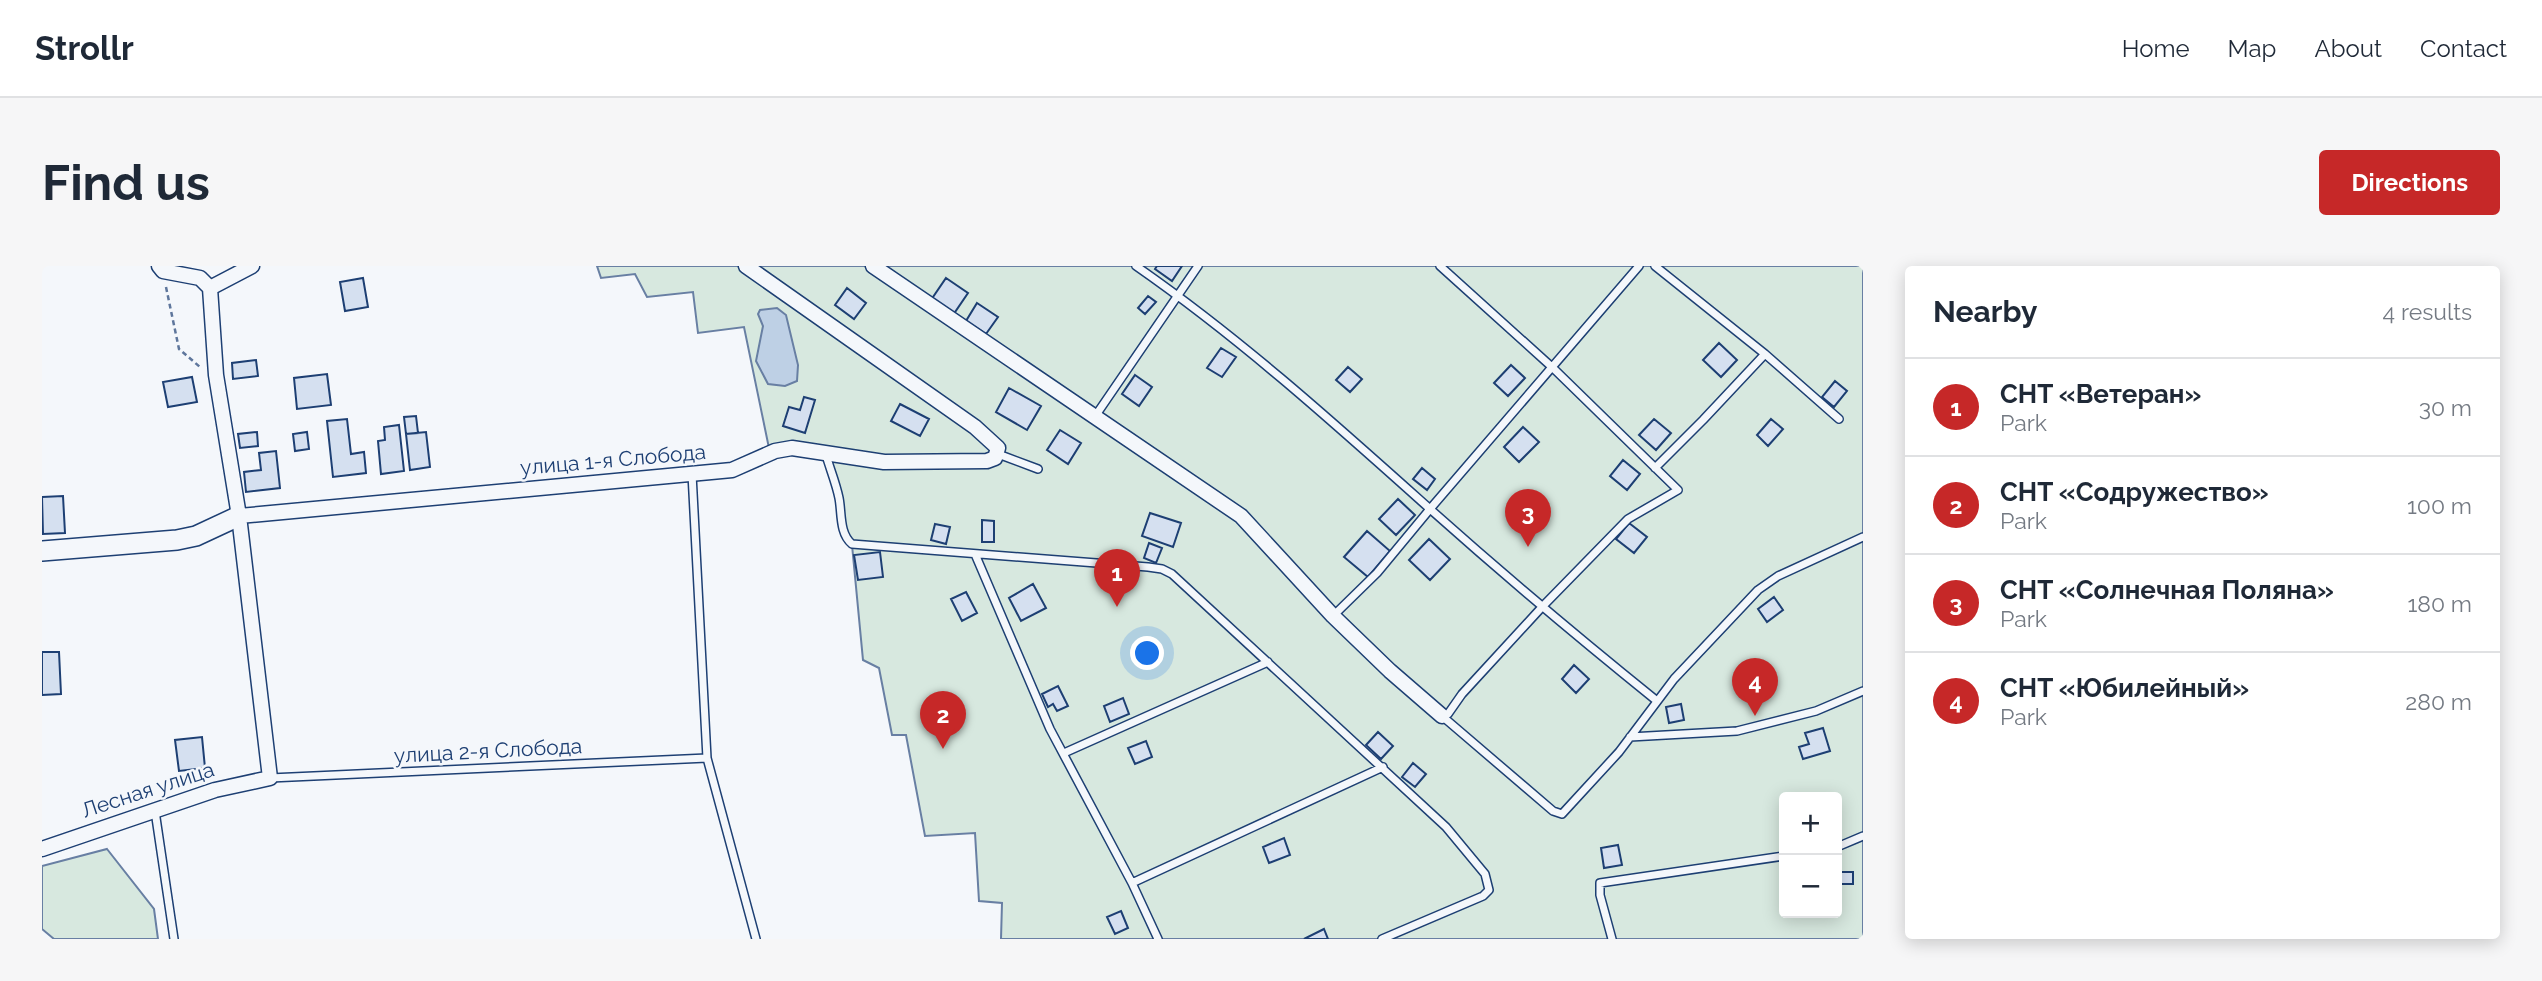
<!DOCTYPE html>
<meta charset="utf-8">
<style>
body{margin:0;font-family:Raleway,sans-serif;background:#f6f6f7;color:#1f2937}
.controls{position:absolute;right:21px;bottom:21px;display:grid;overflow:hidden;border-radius:7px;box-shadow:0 4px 18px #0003}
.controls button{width:63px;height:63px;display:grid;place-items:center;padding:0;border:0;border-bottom:2px solid #e0e1e3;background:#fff;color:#1f2937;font:35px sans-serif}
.you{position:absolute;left:1106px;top:388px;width:24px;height:24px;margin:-18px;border:5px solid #fff;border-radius:50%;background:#1a73e8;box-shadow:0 0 0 10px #1a73e833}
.badge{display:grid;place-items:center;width:46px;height:46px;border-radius:50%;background:#c62828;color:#fff;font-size:23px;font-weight:700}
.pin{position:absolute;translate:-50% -58px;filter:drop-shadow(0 2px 4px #0008)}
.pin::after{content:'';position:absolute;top:37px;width:24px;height:21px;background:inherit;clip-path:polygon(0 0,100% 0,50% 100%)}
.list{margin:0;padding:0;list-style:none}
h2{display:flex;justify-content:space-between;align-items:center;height:91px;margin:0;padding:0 28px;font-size:30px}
h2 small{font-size:23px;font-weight:400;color:#747a83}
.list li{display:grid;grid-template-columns:46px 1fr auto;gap:21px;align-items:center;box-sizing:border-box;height:98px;padding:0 28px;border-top:2px solid #e0e1e3}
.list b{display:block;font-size:26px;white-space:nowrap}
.list p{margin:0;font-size:23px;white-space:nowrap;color:#747a83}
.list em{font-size:23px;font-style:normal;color:#747a83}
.map{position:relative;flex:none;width:1821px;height:673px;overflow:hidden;border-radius:7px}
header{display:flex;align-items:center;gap:42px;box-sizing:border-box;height:98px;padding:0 35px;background:#fff;border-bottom:2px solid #e0e1e3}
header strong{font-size:33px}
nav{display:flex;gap:38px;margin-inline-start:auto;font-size:24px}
.intro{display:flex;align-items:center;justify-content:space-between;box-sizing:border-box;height:168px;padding:0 42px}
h1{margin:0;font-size:49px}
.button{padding:18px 32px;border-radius:7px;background:#c62828;color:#fff;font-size:24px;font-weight:700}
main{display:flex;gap:42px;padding:0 42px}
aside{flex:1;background:#fff;border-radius:7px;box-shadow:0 4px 18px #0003}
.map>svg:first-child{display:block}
.green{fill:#d7e8df;stroke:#687fa3;stroke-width:2;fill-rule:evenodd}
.water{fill:#bed0e5;stroke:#687fa3;stroke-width:2}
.building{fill:#d5e0f0;stroke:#1d3f73;stroke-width:2}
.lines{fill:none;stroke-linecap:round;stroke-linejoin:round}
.lane-casing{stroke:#1d3f73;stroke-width:10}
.street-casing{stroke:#1d3f73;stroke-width:17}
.secondary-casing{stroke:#1d3f73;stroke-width:22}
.path{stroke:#5e769c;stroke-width:2.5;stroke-dasharray:5 3.5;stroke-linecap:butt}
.lane{stroke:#f4f7fb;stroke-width:7}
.street{stroke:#f4f7fb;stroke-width:14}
.secondary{stroke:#f4f7fb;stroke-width:19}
.labels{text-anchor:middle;stroke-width:5;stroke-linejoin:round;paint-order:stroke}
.street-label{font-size:21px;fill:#1d3f73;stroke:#f4f7fb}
</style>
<header>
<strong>Strollr</strong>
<nav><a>Home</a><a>Map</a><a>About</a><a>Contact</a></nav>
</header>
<div class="intro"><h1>Find us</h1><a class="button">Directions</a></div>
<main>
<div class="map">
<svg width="1821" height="673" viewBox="0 0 1821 673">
<rect width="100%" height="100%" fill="#f4f7fb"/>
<path class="green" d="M555,0h1266v673h-862l1,-36 -23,-2 -4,-68 -50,3 -19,-101h-14l-13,-67 -16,-8 -11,-115 -5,-5 -21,-85 -56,-2 -26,-126 -46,6 -5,-41 -46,5 -12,-23 -34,4zM1742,531h53v116h-53z
M65,583l47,60 4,30h-104l-12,-10v-63z"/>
<path class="water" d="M735,42l9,7 12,50 -1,16 -12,5 -17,-2 -12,-23 7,-35 -5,-12 2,-4z"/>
<path class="building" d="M1115,0h25l-10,15 -17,-12z
M321,12l5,29 -23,4 -5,-29z
M904,12l22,15 -15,22 -22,-15z
M805,22l19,15 -12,16 -19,-14z
M1106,30l8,6 -11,12 -7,-6z
M935,37l21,14 -12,17 -20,-13z
M1677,77l18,17 -16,17 -18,-17z
M1179,82l15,9 -14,20 -15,-9z
M214,94l2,16 -25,3 -1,-16z
M1469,99l14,13 -17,18 -14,-13z
M1306,101l14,12 -12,13 -14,-12z
M285,108l4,31 -34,4 -3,-31z
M1093,109l17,12 -13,19 -17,-12z
M150,111l5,25 -29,5 -5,-25z
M1793,115l12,10 -13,16 -12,-10z
M967,122l32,18 -14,24 -31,-18z
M762,131l11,3 -10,33 -22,-7 6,-19 11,3z
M858,138l29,15 -9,17 -29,-15z
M374,150l2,17 -12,1 -2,-17z
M305,153l4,35 13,-2 2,21 -33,4 -6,-56z
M1612,153l17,14 -15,17 -17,-15z
M1729,153l12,10 -15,17 -11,-11z
M357,159l5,46 -23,3 -3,-33 7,-1 -1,-13z
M1481,161l16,15 -20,20 -15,-15z
M1018,164l21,13 -13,21 -21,-14z
M215,166l1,14 -18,2 -2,-14z
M265,166l2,17 -14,2 -2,-17z
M384,166l4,35 -20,3 -4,-36z
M234,185l4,37 -34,4 -2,-20 17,-2 -2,-17z
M1581,194l17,14 -13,16 -17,-14z
M1380,202l13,11 -8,11 -14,-11z
M21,230l2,37 -22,1 -1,-37z
M1356,233l17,16 -19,20 -17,-16z
M1108,247l31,10 -8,24 -31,-11z
M940,254l12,1v21h-12z
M1587,257l18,14 -13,16 -18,-14z
M893,258l15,3 -4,17 -15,-4z
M1325,265l23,20 -22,26 -24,-20z
M1387,273l21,20 -20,21 -21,-20z
M1107,277l13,5 -6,15 -12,-5z
M838,286l3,25 -25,3 -4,-25z
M991,318l13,24 -25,13 -12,-23z
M924,326l11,21 -15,8 -11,-22z
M1732,331l9,13 -16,12 -9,-13z
M0,386h17l2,42 -19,1z
M1532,399l15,14 -13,14 -14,-14z
M1016,420l10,20 -11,5 -4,-7 -5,3 -6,-13z
M1081,432l6,16 -19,8 -6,-16z
M1639,438l3,16 -15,3 -3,-16z
M1781,462l7,23 -27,8 -4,-12 10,-3 -4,-11z
M1336,466l15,14 -12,13 -15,-14z
M160,471l3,31 -26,3 -4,-31z
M1104,475l6,16 -17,7 -7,-16z
M1371,497l13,11 -11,13 -13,-10z
M1242,572l6,17 -21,8 -6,-16z
M1576,579l4,20 -18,3 -3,-20z
M1797,606h14v12h-14z
M1079,645l7,17 -13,6 -8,-17z
M1282,663l4,10h-24z"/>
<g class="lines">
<defs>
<path id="lane" d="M1094,0c105,73 199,158 294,243 74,66 150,130 227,192
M1398,0l113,102 125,122 -50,29 -86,88 -80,87 -14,20 -6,2 111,95 9,3 57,-62 55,-73 84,-89 20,-14 85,-39
M1613,0l110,88 74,65
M1054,149l102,-149
M956,188l40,15
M784,189c4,14 10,28 13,43 3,15 0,35 13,46l296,23 14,2 10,5 274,253 39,47 4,16 -6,6 -101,43
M1613,202l48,-48 62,-66
M650,208l15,284 49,181
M933,288l75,175 82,154 26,56
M1291,350l44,-43 53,-64 209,-243
M1588,471l107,-6 79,-20 47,-20
M1022,487l204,-91
M228,512l437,-20
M113,545l19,128
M1795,581l26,-11
M1090,617l251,-116
M1570,673l-12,-44v-12l184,-27"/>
<path id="street" d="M831,0l368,250 92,100 57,55 52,45
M168,22l42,-22
M197,250l472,-44 21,-2 43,-19 17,-3 92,14 103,-1 8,-3 3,-10 -23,-21 -229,-161
M0,583l173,-59 55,-12 -31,-262 -23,-141 -6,-87 -10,-10 -37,-7 -4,-5"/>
<path id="secondary" d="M0,285l135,-11 19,-4 43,-20"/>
</defs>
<use href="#lane" class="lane-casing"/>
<use href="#street" class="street-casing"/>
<use href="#secondary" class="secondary-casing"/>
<path class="path" d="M124,21l13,62 21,18"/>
<use href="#lane" class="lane"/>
<use href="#street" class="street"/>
<use href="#secondary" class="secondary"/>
</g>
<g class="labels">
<g class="street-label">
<text transform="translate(571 194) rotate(-5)" y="7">улица 1-я Слобода</text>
<text transform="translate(446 485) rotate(-3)" y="7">улица 2-я Слобода</text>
<text transform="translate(106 524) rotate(-18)" y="7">Лесная улица</text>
</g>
</g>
</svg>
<div class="controls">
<button>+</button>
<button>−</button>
</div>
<div class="you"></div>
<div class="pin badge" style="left:1075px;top:341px">1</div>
<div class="pin badge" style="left:901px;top:483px">2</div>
<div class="pin badge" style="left:1486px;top:281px">3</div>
<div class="pin badge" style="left:1713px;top:450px">4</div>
</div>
<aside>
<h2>Nearby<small>4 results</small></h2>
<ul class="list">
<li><span class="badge">1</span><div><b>СНТ «Ветеран»</b><p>Park</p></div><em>30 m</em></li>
<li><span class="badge">2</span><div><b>СНТ «Содружество»</b><p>Park</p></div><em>100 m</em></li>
<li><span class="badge">3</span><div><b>СНТ «Солнечная Поляна»</b><p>Park</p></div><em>180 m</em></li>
<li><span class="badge">4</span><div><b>СНТ «Юбилейный»</b><p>Park</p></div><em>280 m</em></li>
</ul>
</aside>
</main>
